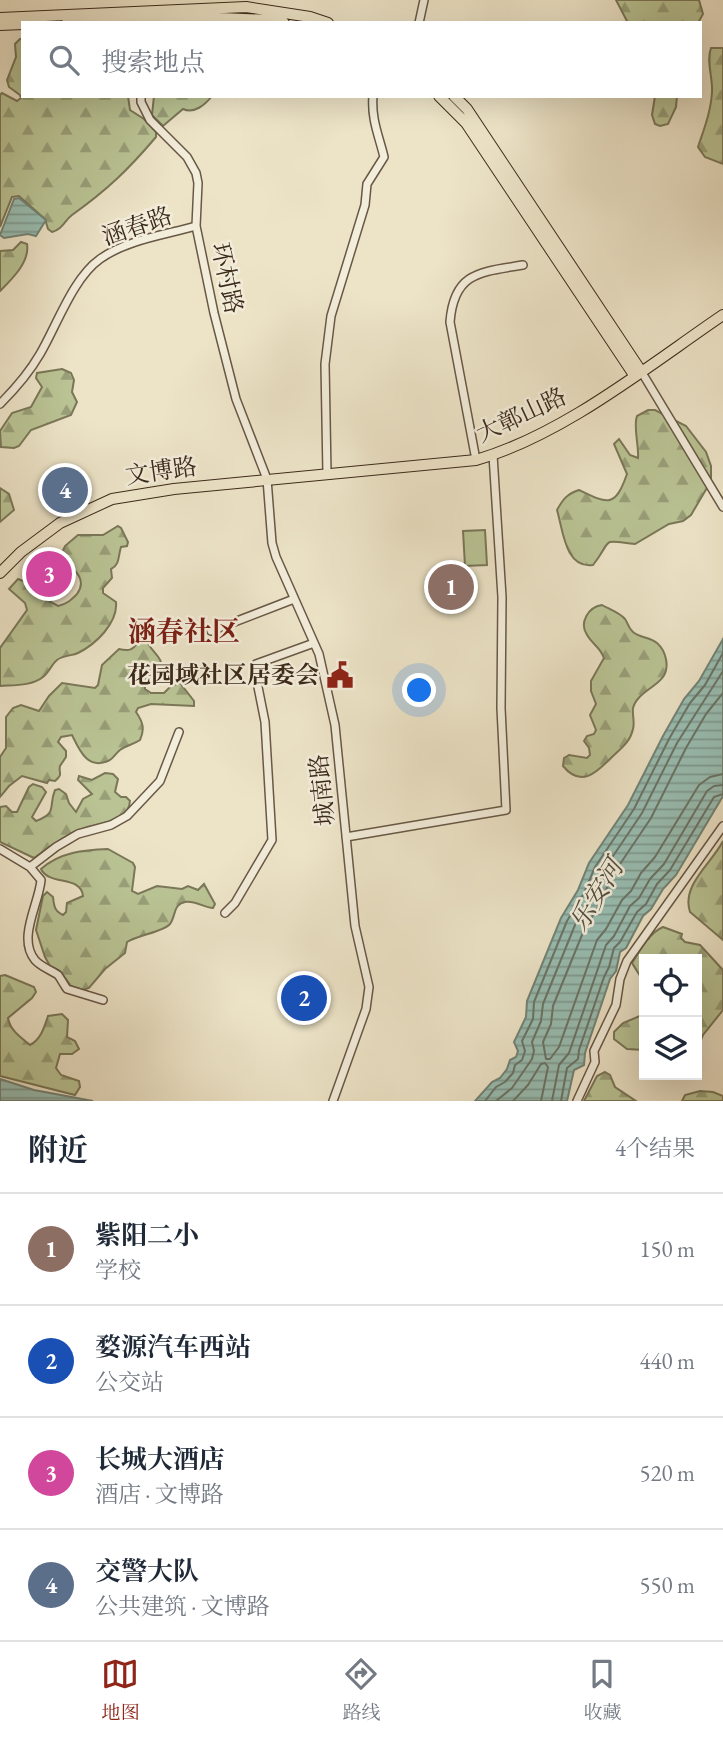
<!DOCTYPE html>
<html lang="zh">
<meta charset="utf-8">
<style>
body{margin:0;font-family:"EB Garamond","Noto Serif SC",serif;background:#f6f6f7;color:#1f2937}
.controls{position:absolute;right:21px;bottom:21px;display:grid;overflow:hidden;border-radius:0px;box-shadow:0 7px 28px #0002}
.controls button{width:63px;height:63px;display:grid;place-items:center;padding:0;border:0;border-bottom:2px solid #e0e1e3;background:#fff;color:#1f2937;font:35px sans-serif}
.you{position:absolute;left:420px;top:691px;width:24px;height:24px;margin:-18px;border:5px solid #fff;border-radius:50%;background:#1a73e8;box-shadow:0 0 0 10px #1a73e833}
.badge{display:grid;place-items:center;width:46px;height:46px;border-radius:50%;background:#8f2418;color:#fff;font-size:23px;font-weight:700}
.pin{position:absolute;translate:-50% -50%;border:4px solid #fff;box-shadow:0 2px 7px #0006}
.list{margin:0;padding:0;list-style:none}
h2{display:flex;justify-content:space-between;align-items:center;height:91px;margin:0;padding:0 28px;font-size:30px}
h2 small{font-size:23px;font-weight:400;color:#747a83}
.list li{display:grid;grid-template-columns:46px 1fr auto;gap:21px;align-items:center;box-sizing:border-box;height:112px;padding:0 28px;border-top:2px solid #e0e1e3}
.list b{display:block;font-size:26px;white-space:nowrap}
.list p{margin:0;font-size:23px;white-space:nowrap;color:#747a83}
.list em{font-size:23px;font-style:normal;color:#747a83}
.icon{flex:none;width:38px;height:38px;fill:none;stroke:currentColor;stroke-width:2;stroke-linecap:round;stroke-linejoin:round}
.map{position:relative;flex:none;width:723px;height:1101px;overflow:hidden}
.search{position:absolute;background:#fff;box-shadow:0 7px 28px #0002;left:21px;right:21px;top:21px;height:77px;display:flex;align-items:center;gap:18px;box-sizing:border-box;padding:0 24px;border-radius:0px;color:#747a83;font-size:26px}
.sheet{height:539px;background:#fff}
nav{display:flex;justify-content:space-around;align-items:center;box-sizing:border-box;height:98px;border-top:2px solid #e0e1e3;background:#fff;font-size:19px;color:#747a83}
nav a{display:grid;justify-items:center;gap:4px}
nav .on{color:#8f2418}
.map>svg:first-child{display:block}
.grass{fill:#bac495;stroke:#7a7758;stroke-width:2}
.forest{fill:url(#forest-firs);stroke:#7a7758;stroke-width:2}
.water{fill:url(#water-rules);stroke:#738376;stroke-width:2}
.lines{fill:none;stroke-linecap:round;stroke-linejoin:round}
.shore{stroke:#6a7467;stroke-width:2}
.minor-casing{stroke:#685846;stroke-width:10}
.major-casing{stroke:#3b2a1a;stroke-width:12}
.minor{stroke:#f3eddb;stroke-width:7}
.major{stroke:#ede4c8;stroke-width:10}
.labels{text-anchor:middle;stroke-width:5;stroke-linejoin:round;paint-order:stroke}
.street-label{font-size:24px;fill:#3b2a1a;stroke:#f3eddb}
.poi-label{font-size:24px;font-weight:bold;fill:#3b2a1a;stroke:#f3eddb;text-anchor:end}
.water-label{font-size:26px;font-style:italic;fill:#524f40;stroke:#f3eddb}
.quarter-label{font-size:28px;font-weight:bold;fill:#7a1f14;stroke:#f3eddb}
</style>
<div class="map">
<svg width="723" height="1101" viewBox="0 0 723 1101">
<defs>
<pattern id="forest-firs" width="22" height="20" patternUnits="userSpaceOnUse" patternTransform="scale(1.75)"><rect width="22" height="20" fill="#bac495"/><path d="M5 1l3.5 6h-7zM16 11l3.5 6h-7z" fill="#989f79"/></pattern>
<pattern id="water-rules" width="6" height="5" patternUnits="userSpaceOnUse" patternTransform="scale(1.75)"><rect width="6" height="5" fill="#99bfb4"/><path d="M0 2.5h6" fill="none" stroke="#7e9b92"/></pattern>
</defs>
<rect width="100%" height="100%" fill="#ede4c8"/>
<filter id="stains"><feTurbulence type="fractalNoise" baseFrequency=".00286" numOctaves="4"/><feColorMatrix values="0 0 0 0 .2 0 0 0 0 .09 0 0 0 0 .02 0 0 0 .5 -.17"/></filter>
<radialGradient id="worn" r=".72"><stop offset=".6" stop-color="#630" stop-opacity="0"/><stop offset="1" stop-color="#630" stop-opacity=".3"/></radialGradient>
<path class="grass" d="M485,530l2,35 -22,1 -2,-35z"/>
<path class="forest" d="M616,0h83l4,14 -5,9h-70z
M20,39h3v57h105l2,14 14,9 12,13v5c-28,33 -49,53 -84,78 -8,6 -9,14 -20,17l-4,-3 -3,-10 -26,-23 -7,1 -12,30v-132l2,-2 15,8 4,-3 -1,-3 -11,-8 -2,-7 9,-23 -1,-13z
M711,48h12v116l-18,-7 -7,-10c6,-18 13,-36 14,-55 1,-14 -6,-31 -1,-44z
M154,96h58c-7,9 -18,18 -29,13l-20,17 -11,-11z
M655,96h22l-1,11 -8,17 -8,2 -5,-2 -3,-9z
M21,242l6,2c3,18 -15,35 -27,47v-40l13,-1z
M62,369l9,4 3,7 -2,12 5,10 -6,13 -40,15 -12,16 -5,2 -13,-1 -1,-16 12,-18 19,-6 11,-20 -6,-9 1,-5z
M648,410h7l31,16 20,26 5,14v15l-20,34 -8,6 -14,3 -34,20c-36,-4 -21,-6 -42,21 -28,4 -30,-35 -36,-55 6,-11 10,-16 22,-20 29,14 36,18 48,-16l-13,-30 5,-5 11,16 8,3c1,-13 -5,-32 -1,-42z
M0,488l9,6 5,16 -14,12z
M118,526l3,2 7,14 -1,4 -6,1c-3,9 -1,18 -10,22l1,9 -9,10v5l13,9c2,21 -20,42 -38,51 -6,3 -15,2 -21,7 -5,4 -8,12 -14,17 -11,9 -29,8 -43,9v-38l27,-38 -2,-7 -16,-14 9,-10 13,5 8,-5 5,4 3,17 11,6c9,-2 13,-6 19,-12 12,-16 -6,-27 -17,-37l5,-11 13,-11h25z
M602,605c7,4 18,8 23,14 3,4 3,9 8,13 7,6 17,5 24,11 9,8 13,24 6,34 -8,11 -26,16 -30,31 -1,6 2,14 0,21 -3,14 -13,20 -22,29 -15,15 -30,30 -48,8l1,-8 5,-3 18,3 3,-3 -1,-7 -5,-7 3,-5 7,-2 2,-4 -6,-15 6,-11 -5,-13v-10l13,-23c-4,-11 -11,-13 -17,-23 -8,-12 1,-28 15,-30z
M146,639c4,13 19,18 15,32l-16,7v11l6,4h13l7,-7 9,-3 14,18v5l-43,-2 -13,4 -2,4c7,10 9,17 4,28 -6,4 -15,6 -20,10 -5,4 -7,9 -12,11 -21,9 -29,-12 -36,-26l-11,2 -3,5 8,9v6l-6,9c-2,8 4,7 -5,15l-6,-1 -2,3 -25,-7 -13,10 -9,11v-40l6,-9v-31l7,-9 8,-3 18,6 10,-15 13,-13 33,5 3,-3 4,-20 17,-16c12,3 14,0 21,-9z
M105,773l8,1 5,5 -3,13 6,5h5l4,4c-1,23 -39,22 -54,30 -15,7 -29,18 -42,27l-34,-16v-35l6,-1 6,6h5l12,-25 4,-3 9,3 4,5 -14,25 4,4c22,-8 12,-14 19,-31l4,-1 7,5 3,9 7,9 7,-13 9,-5 -14,-14 1,-4 13,4z
M723,841v99l-33,-28c-9,-27 22,-49 33,-71z
M108,849l25,14 2,4 -3,24 6,3 19,-8 25,3 6,-3 10,4 6,-6 11,20 -2,4c-9,0 -18,-8 -28,-6 -12,2 -9,14 -15,22 -7,8 -32,11 -43,18l-2,11 -20,16 -16,19 -6,2 -12,-4 -11,-15 -10,-5 -5,-9 -9,-27 7,-34 4,-4 6,5c1,8 1,14 10,18l3,-3 1,-9 16,-7c-2,-21 -34,-10 -42,-27 19,-17 43,-19 67,-20z
M663,927l19,7 -1,4 4,4 15,3 23,25v40l-20,25 -6,14v-90h-53v91l-17,-1 -13,-10v-7l9,-9 17,-7 4,-8 -4,-17 2,-12 -10,-16c8,-13 17,-30 31,-36z
M5,975l29,12 2,5 -4,6 -24,20c2,12 12,19 22,27 11,-6 14,-17 18,-29l14,-2 6,6 -1,17 8,4 4,8 -7,5h-12l-4,14 5,7 18,6 1,6 -5,8 -75,-19v-100z
M605,1072l5,3 5,12 21,14h-52l13,-25z
M700,1091l13,1 10,4v5h-41l3,-6z"/>
<path class="water" d="M19,198l27,22 -10,16 -8,-2 -24,4 -4,-3 14,-36z
M723,639v157l-47,79 -13,14 -12,20 -8,7 -17,32 -6,4 -4,19 -6,8 -25,74 -1,12 -10,5 -7,31h-92l17,-19 8,-4 7,-9 3,-9 6,-3 2,-6 -4,-9 12,-25 1,-16 34,-83 17,-28 11,-27 39,-58 35,-69 21,-37 15,-18z
M0,1079l34,11 59,11h-93z"/>
<g class="lines">
<path class="shore" d="M723,693l-17,21 -20,34 -35,70 -39,58 -11,26 -17,28 -31,76 -2,18 -8,18 3,17h4l9,-12 38,-107 9,-11 16,-29 9,-9 10,-18 14,-16 44,-72 11,-8 13,-3
M485,1101l11,-14 9,-5 8,-9 2,-8 7,-5 3,-9 -3,-10 11,-22 1,-17 33,-81 17,-28 11,-26 39,-58 35,-70 21,-36 15,-18 18,-32
M496,1101l16,-13 20,-29 2,-8 -2,-9 9,-21 2,-17 32,-79 17,-28 11,-26 39,-58 35,-70 46,-72
M513,1101l15,-16 13,-21 4,-1 3,4 -7,34
M552,1101l7,-36 10,-12 37,-108 8,-9 16,-30 9,-8 11,-19 14,-15 43,-73 7,-5 9,-1
M561,1101l6,-33 11,-9 1,-9 25,-73 5,-10 5,-19 6,-6 17,-30 9,-8 11,-20 13,-14 44,-73 9,-3"/>
<defs>
<path id="minor" d="M419,23l5,-23
M141,96v6l9,18 37,37 9,16 2,10 -2,43 18,87 22,86 31,80 5,64 4,14 43,97 16,71 20,201 14,61 -3,22 -33,92
M641,371l82,136
M0,404c15,-15 29,-31 40,-50 17,-29 33,-76 60,-95 26,-19 65,-24 96,-33
M476,460l-26,-138c4,-51 32,-50 73,-57
M327,474l-2,-110 6,-48 34,-111 2,-21 17,-27c-5,-21 -13,-38 -11,-61
M211,631l83,-32
M346,837l160,-27 -5,-102 1,-111 -9,-142
M0,849l30,18 11,13c-2,24 -24,58 -6,80 6,7 16,10 23,15 3,4 6,10 9,14l36,11
M30,867l26,-20 22,-13 33,-9 16,-9 33,-35 19,-49
M225,913l10,-10 37,-63 -7,-118 -11,-55 2,-3 58,-21
M577,1101l18,-39 -1,-11 22,-46 4,-26 7,-18 96,-135"/>
<path id="major" d="M0,18l246,-11 64,10 18,6
M67,23l153,-5 50,2 14,3
M0,25l23,-1
M439,96l27,27 168,252
M454,96l13,13 174,262
M0,573l21,-21 39,-29 52,-24 62,-10 302,-29c87,-25 172,-94 247,-145"/>
</defs>
<use href="#minor" class="minor-casing"/>
<use href="#major" class="major-casing"/>
<use href="#minor" class="minor"/>
<use href="#major" class="major"/>
</g>
<defs>
<symbol id="civic-bare" viewBox="-9 -9 18 18"><path d="M-.6-6.5H3V-4.5H.6V-3L4-1V1h2V6H-6V1h2V-1L-.6-3ZM-1.2 2.5V6h2.4V2.5Z" fill="#8f2418" stroke="#f3eddb" stroke-width="2.5" paint-order="stroke"/></symbol>
</defs>
<g fill-rule="evenodd">
<use href="#civic-bare" x="321" y="656" width="38" height="38"/>
</g>
<g class="labels">
<g class="street-label">
<text transform="translate(137 226) rotate(-19)" y="8">涵春路</text>
<text transform="translate(227 278) rotate(78)" y="8">环村路</text>
<text transform="translate(521 415) rotate(-25)" y="8">大鄣山路</text>
<text transform="translate(161 471) rotate(-8)" y="8">文博路</text>
<text transform="translate(322 790) rotate(-96)" y="8">城南路</text>
</g>
<g class="poi-label">
<text x="319" y="683">花园域社区居委会</text>
</g>
<g class="water-label">
<text transform="translate(596 895) rotate(-59)" y="9">乐安河</text>
</g>
<g class="quarter-label">
<text x="184" y="641">涵春社区</text>
</g>
</g>
<rect width="100%" height="100%" filter="url(#stains)"/>
<rect width="100%" height="100%" fill="url(#worn)"/>
</svg>
<div class="controls">
<button><svg class="icon" aria-label="locate" viewBox="0 0 24 24"><circle cx="12" cy="12" r="6"/><path d="M12 2v4M12 18v4M2 12h4M18 12h4"/></svg></button>
<button><svg class="icon" aria-label="layers" viewBox="0 0 24 24"><path d="M12 4l9 5-9 5-9-5zM3 14l9 5 9-5"/></svg></button>
</div>
<div class="you"></div>
<div class="pin badge" style="left:451px;top:587px;background:#8d6e63">1</div>
<div class="pin badge" style="left:304px;top:998px;background:#1a4fb4">2</div>
<div class="pin badge" style="left:49px;top:574px;background:#d1479c">3</div>
<div class="pin badge" style="left:65px;top:490px;background:#5c6f8a">4</div>
<div class="search"><svg class="icon" aria-label="search" viewBox="0 0 24 24"><circle cx="10" cy="10" r="6"/><path d="M15 15l6 6"/></svg>搜索地点</div>
</div>
<section class="sheet">
<h2>附近<small>4个结果</small></h2>
<ul class="list">
<li><span class="badge" style="background:#8d6e63">1</span><div><b>紫阳二小</b><p>学校</p></div><em>150 m</em></li>
<li><span class="badge" style="background:#1a4fb4">2</span><div><b>婺源汽车西站</b><p>公交站</p></div><em>440 m</em></li>
<li><span class="badge" style="background:#d1479c">3</span><div><b>长城大酒店</b><p>酒店 · 文博路</p></div><em>520 m</em></li>
<li><span class="badge" style="background:#5c6f8a">4</span><div><b>交警大队</b><p>公共建筑 · 文博路</p></div><em>550 m</em></li>
</ul>
</section>
<nav>
<a class="on"><svg class="icon" aria-label="map" viewBox="0 0 24 24"><path d="M3 6l6-2 6 2 6-2v14l-6 2-6-2-6 2zM9 4v14M15 6v14"/></svg>地图</a>
<a><svg class="icon" aria-label="directions" viewBox="0 0 24 24"><path d="M12 3l9 9-9 9-9-9zM9 14v-3h6M13 9l2 2-2 2"/></svg>路线</a>
<a><svg class="icon" aria-label="saved" viewBox="0 0 24 24"><path d="M7 4h10v16l-5-4-5 4z"/></svg>收藏</a>
</nav>
